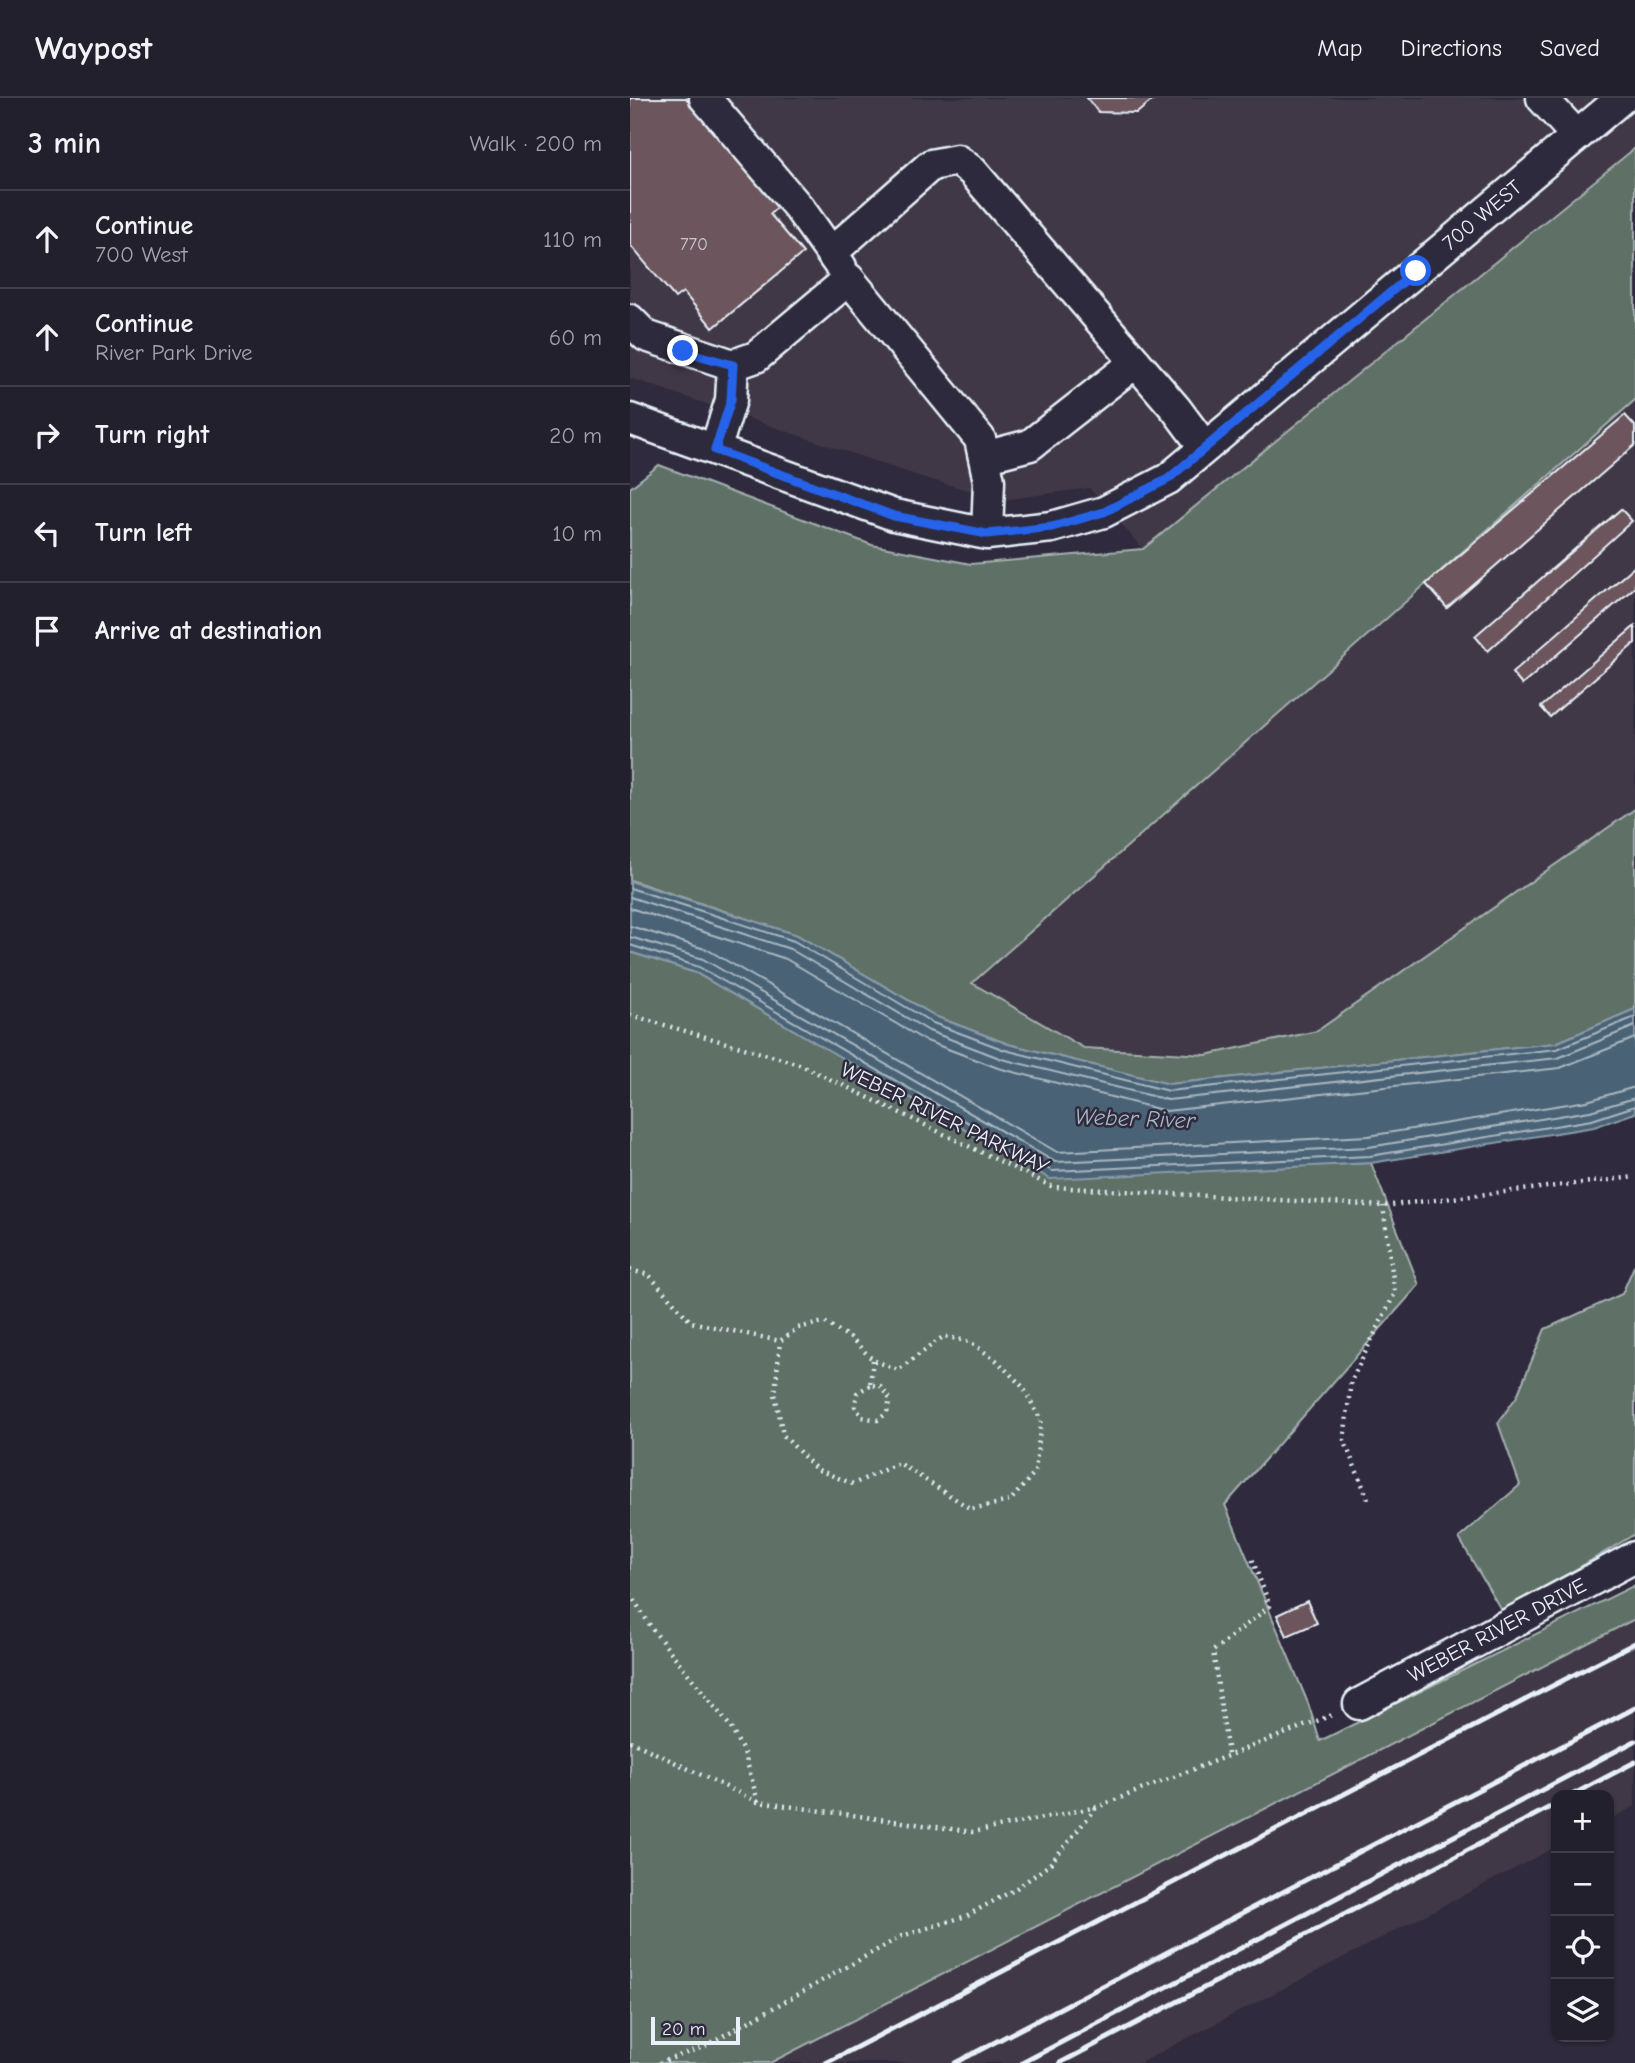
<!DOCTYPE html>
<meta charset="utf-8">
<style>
body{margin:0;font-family:"Comic Neue",sans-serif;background:#2f2d3a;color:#f1f3f6}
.controls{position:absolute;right:21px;bottom:21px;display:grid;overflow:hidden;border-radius:14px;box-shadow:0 2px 5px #0004}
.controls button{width:63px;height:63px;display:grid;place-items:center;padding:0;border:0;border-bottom:2px solid #403e4a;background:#23202e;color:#f1f3f6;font:35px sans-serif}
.scale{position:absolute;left:21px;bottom:18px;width:89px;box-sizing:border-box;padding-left:7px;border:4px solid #e8f1f8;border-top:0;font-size:19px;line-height:24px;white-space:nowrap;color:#e8f1f8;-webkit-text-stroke:5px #2f2a3d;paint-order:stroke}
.stop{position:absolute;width:21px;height:21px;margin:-16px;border:5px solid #2563eb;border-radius:50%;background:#fff}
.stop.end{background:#2563eb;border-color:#fff;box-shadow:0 2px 7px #0008}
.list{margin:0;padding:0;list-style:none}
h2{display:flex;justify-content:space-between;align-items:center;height:91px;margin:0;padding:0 28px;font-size:30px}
h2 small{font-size:23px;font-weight:400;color:#a3a3aa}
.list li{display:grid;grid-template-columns:46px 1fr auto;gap:21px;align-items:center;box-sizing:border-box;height:98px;padding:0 28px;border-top:2px solid #403e4a}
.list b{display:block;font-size:26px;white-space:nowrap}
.list p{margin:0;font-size:23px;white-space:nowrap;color:#a3a3aa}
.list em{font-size:23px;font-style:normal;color:#a3a3aa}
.icon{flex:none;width:38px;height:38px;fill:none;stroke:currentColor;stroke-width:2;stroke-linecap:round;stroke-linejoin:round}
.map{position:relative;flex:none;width:1005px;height:1965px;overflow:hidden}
header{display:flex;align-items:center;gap:42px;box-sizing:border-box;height:98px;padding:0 35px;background:#23202e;border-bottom:2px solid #403e4a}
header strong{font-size:33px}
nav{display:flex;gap:38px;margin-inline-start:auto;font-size:24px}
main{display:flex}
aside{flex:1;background:#23202e}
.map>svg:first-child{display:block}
.built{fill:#413746}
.green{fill:#5f6f66;stroke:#a4b0af;stroke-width:2}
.water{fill:#4a6274;stroke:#899ba9;stroke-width:2}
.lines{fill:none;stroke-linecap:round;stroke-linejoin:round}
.shore{stroke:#a9b8c3;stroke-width:2}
.building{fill:#6c555b;stroke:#e8f1f8;stroke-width:2}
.minor-casing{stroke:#e8f1f8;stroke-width:35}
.path{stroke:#e8f1f8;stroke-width:4.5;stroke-dasharray:2 5;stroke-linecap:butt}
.minor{stroke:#2f2a3d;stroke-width:30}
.rail{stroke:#e8f1f8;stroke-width:5}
.route{stroke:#2563eb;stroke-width:9}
.labels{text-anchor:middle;stroke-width:5;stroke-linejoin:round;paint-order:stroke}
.number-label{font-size:18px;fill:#c9cad1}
.street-label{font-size:21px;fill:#e8f1f8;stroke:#2f2a3d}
.water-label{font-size:23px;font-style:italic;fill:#a9b8c3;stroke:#2f2a3d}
</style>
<header>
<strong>Waypost</strong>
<nav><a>Map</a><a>Directions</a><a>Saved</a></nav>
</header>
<main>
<aside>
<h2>3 min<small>Walk · 200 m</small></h2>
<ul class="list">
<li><svg class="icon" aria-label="ahead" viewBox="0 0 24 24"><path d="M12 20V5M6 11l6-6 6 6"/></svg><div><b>Continue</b><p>700 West</p></div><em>110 m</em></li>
<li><svg class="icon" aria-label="ahead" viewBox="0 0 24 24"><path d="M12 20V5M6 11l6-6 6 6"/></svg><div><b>Continue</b><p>River Park Drive</p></div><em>60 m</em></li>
<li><svg class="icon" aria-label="right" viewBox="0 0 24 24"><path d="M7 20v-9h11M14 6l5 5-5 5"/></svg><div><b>Turn right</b></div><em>20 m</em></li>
<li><svg class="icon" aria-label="left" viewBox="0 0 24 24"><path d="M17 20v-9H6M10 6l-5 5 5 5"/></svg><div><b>Turn left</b></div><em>10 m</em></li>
<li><svg class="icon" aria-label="arrive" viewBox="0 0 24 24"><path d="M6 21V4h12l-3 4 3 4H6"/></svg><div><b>Arrive at destination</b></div></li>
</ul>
</aside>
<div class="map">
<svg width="1005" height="1965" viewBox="0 0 1005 1965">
<rect width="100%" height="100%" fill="#2f2a3d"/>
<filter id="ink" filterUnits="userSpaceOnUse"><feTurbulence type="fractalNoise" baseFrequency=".0143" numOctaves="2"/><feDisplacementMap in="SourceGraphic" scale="14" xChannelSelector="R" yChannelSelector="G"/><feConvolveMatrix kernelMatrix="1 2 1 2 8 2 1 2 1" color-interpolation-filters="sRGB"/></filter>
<g filter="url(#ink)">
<path class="built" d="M0,0h1005v53l-492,398 -54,-61 -86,12 -82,-23 -291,-99z
M1005,302v409l-318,222 -111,24 -122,-7 -112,-65z
M1005,1490v218l-26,14v-25h-53v52l-416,216h-415z"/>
<path class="green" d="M1005,50v252l-663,583 112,65 122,7 111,-24 318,-222v200l-79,34 -387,41 -161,-40 -71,-27 -140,-82 -167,-55v-392l29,-23 213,80 99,19 172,-15z
M0,854l66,21 354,205 321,-15 48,122 -194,220 83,198 12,38 315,-156v34l-865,444h-140z
M1005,1166v270l-132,79 -44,-75 61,-53 -22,-62 19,-27 28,-67 77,-35z"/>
<path class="water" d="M0,783l167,54 140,82 71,27 161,40 387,-41 79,-34v104l-41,14 -223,36 -321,16 -354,-206 -66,-21z"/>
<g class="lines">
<path class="shore" d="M0,790l164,53 139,82 72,27 164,41 388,-42 78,-32
M0,799l160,52 139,82 73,28 166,41 390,-42 77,-32
M0,810l156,51 138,81 74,28 168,43 394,-43 75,-30
M0,828l78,24 349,202 311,-16 219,-35 48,-14
M0,839l73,22 352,203 314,-15 221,-36 45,-13
M0,847l69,22 353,204 318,-15 222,-36 43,-14"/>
</g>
<path class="building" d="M0,0h56l92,109 -8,7 33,39 -90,75 -30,-36 -8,6 -45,-53z
M457,0h68l-18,15 -39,-1z
M995,317l10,11v19l-188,163 -21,-24z
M991,411l11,12 -144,130 -13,-15z
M1005,468v21l-113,98 -10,-12z
M1005,528v17l-85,74 -9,-10z
M677,1503l10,22 -30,13 -10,-21z"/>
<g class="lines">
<defs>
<path id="minor" d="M75,0l94,110 42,59
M912,0l35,38
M201,155l100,-88 26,-5 15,11 204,238 29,39
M0,222l16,16 87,29 23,-8 93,-78 131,160 9,42 -2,53
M0,321l264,96 93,19 65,-7 52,-15 64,-33 454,-381
M85,352l16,-50 2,-35
M354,359l46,-12 106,-83
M729,1606l276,-147"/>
</defs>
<use href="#minor" class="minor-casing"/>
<path class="path" d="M0,917l169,49 254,123 330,19 252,-29
M0,1172l19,5 42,47 89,19 18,-13 26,-6 27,16 22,22 25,10 46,-34 26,6 26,18 27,27 18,33 -6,52 -25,29 -39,8 -72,-46 -46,21 -37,-15 -33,-34 -8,-41 5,-53
M240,1287l-13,8 -2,13 7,11 16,3 9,-7 3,-14 -10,-13 -10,-1 3,-25
M738,1401l-24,-59 7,-59 44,-88 -12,-87
M0,1496l23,36 77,96 15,29 13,47
M0,1643l128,61 215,30 124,-25 235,-92
M598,1656l-15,-103 57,-45 -19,-50
M29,1965l44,-16 199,-111 64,-20 48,-26 35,-25 47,-57"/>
<use href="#minor" class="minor"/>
<path class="rail" d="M942,1697l63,-33
M196,1965l809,-420
M325,1965l680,-355
M392,1965l613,-322
M430,1965l496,-259"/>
</g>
</g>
<g class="lines" filter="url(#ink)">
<path class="route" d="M53,253l50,14 -2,35 -16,50 179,66 93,18 65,-7 52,-15 64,-33 248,-208"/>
</g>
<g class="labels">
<g class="number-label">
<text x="64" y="152">770</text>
</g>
<g class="street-label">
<text transform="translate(852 117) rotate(-40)" y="7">700 WEST</text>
<text transform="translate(315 1020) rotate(26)" y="7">WEBER RIVER PARKWAY</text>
<text transform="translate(867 1532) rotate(-28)" y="7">WEBER RIVER DRIVE</text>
</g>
<g class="water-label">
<text transform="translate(505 1020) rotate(2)" y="8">Weber River</text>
</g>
</g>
</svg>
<div class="controls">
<button>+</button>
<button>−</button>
<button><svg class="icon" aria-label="locate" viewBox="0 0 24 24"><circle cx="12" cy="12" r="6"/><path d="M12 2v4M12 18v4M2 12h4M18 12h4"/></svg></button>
<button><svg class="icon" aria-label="layers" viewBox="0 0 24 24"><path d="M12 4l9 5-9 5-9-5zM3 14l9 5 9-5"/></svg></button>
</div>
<div class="scale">20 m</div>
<div class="stop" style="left:786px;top:173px"></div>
<div class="stop end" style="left:53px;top:253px"></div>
</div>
</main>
